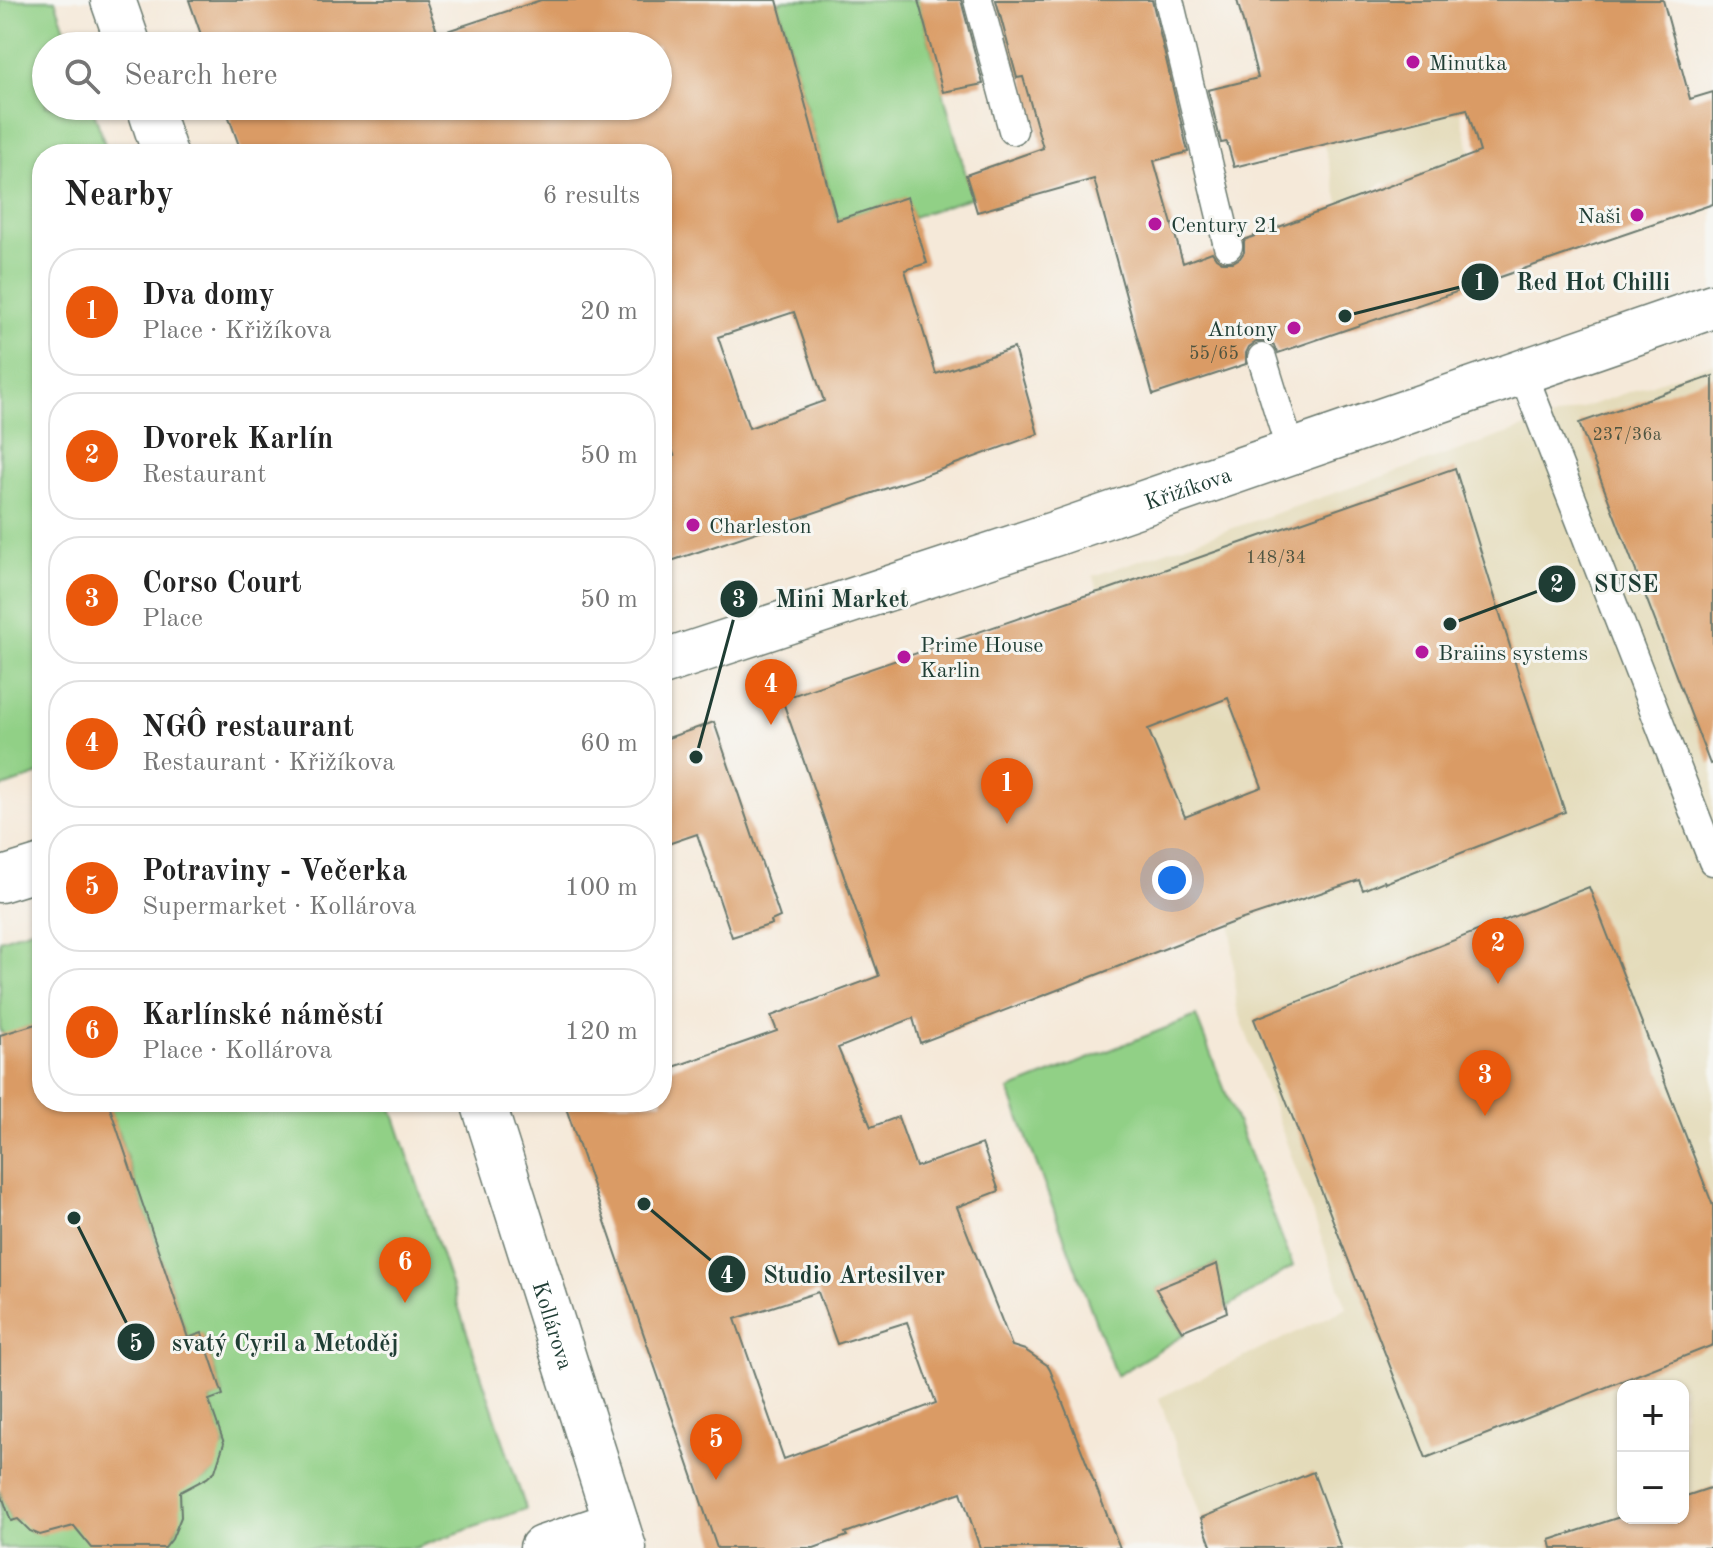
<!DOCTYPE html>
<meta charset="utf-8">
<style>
body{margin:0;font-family:"Old Standard TT",serif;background:#f2f2f2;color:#222}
.controls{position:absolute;right:24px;bottom:24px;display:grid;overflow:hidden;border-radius:16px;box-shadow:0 2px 6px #0004}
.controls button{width:72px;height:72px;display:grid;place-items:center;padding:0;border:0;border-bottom:2px solid #e0e0e0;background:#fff;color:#222;font:40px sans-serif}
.you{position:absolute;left:1172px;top:880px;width:28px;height:28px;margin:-20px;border:6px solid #fff;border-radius:50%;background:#1a73e8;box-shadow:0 0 0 12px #1a73e833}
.badge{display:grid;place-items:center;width:52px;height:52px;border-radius:50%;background:#ea580c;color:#fff;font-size:26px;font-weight:700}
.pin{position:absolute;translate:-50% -66px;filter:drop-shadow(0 2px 4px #0008)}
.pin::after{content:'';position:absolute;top:42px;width:28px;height:24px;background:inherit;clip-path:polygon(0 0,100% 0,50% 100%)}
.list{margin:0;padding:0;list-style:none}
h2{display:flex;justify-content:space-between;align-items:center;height:104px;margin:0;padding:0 32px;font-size:34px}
h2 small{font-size:26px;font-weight:400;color:#767676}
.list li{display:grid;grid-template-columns:52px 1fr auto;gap:24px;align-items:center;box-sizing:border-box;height:128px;margin:0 16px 16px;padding:0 16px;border:2px solid #e0e0e0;border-radius:32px}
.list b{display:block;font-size:30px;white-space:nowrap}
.list p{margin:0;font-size:26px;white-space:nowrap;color:#767676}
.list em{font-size:26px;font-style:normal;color:#767676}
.icon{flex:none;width:44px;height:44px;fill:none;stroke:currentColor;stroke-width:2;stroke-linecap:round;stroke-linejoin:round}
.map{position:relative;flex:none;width:1713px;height:1548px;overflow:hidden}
.search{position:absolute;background:#fff;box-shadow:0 2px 6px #0004;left:32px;top:32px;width:640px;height:88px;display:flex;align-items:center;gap:20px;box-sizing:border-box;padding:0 28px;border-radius:44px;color:#767676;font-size:30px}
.panel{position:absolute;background:#fff;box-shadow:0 2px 6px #0004;left:32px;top:144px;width:640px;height:968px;border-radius:32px}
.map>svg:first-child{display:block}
.built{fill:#e4dbba;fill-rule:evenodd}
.green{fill:#91d086;stroke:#58865d;stroke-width:2}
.building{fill:#da9b65;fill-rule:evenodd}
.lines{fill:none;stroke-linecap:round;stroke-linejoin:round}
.service-casing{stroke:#6a796e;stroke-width:31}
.minor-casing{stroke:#6a796e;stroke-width:47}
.service{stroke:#fff;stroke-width:28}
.minor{stroke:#fff;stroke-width:44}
.poi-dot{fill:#b5179e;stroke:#f6f6f2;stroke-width:3}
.labels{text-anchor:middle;stroke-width:6;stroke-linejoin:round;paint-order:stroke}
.number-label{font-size:18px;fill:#4e5440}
.poi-label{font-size:22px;fill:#1f3d34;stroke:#f6f6f2;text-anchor:start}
.street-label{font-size:22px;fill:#1f3d34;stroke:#f6f6f2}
.leader{fill:none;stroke:#1f3d34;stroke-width:3}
.callout-dot{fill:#1f3d34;stroke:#f6f6f2;stroke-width:3}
.mark-label{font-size:24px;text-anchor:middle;font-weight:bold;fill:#fff}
.callout-label{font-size:24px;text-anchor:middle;font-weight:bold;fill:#1f3d34;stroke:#f6f6f2;stroke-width:6;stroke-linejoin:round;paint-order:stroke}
</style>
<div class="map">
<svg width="1713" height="1548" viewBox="0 0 1713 1548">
<rect width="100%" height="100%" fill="#f6f6f2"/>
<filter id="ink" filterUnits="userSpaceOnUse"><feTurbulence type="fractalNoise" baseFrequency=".0125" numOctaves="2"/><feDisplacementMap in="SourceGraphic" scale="16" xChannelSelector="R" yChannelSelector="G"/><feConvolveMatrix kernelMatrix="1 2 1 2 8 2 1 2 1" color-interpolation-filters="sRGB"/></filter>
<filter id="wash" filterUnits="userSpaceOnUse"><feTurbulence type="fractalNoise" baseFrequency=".006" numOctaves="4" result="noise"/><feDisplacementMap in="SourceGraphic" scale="32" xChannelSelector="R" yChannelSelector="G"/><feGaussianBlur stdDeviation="1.8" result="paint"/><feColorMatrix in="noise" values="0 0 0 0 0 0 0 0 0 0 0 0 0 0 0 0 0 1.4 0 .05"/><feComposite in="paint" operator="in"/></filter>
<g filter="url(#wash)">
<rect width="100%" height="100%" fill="#f5e9d9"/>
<path class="built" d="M1285,0l154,34 36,134 -61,20 -32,-5 -40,30z
M1713,363v1185h-501l-53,-150 188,-90 -111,-303 -5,-82 -83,-194 -55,-153zM1623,1386h60v132h-60z"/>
<path class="green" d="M0,0h55l16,46h-25v60h46l16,48h-66v619l-42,15z
M786,0h132l54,197 -59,20 -7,-19 -69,22 -59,-218z
M42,911v123l-15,-7 -23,9 -2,-4h-2v-92l37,-13 -5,-13z
M1196,1016l97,250 -67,42 -10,-44 -59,25 27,46 -68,41 -107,-286z
M108,1102h282l136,407 -111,39h-250c23,-28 13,-46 7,-78l28,11 7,-3 7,-7 2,-20 9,-4 -16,-47 14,-6 -21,-60 -14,4z
M0,1490l11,31 11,-3 9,14 13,2 16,-26 34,40h-94z"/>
<g id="blocks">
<path class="building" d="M189,0h237l12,34 103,-34h236l60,220 70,-23 20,66 -22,7 31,104 78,-26 24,86 -121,44 -255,86v-105l12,-4 -12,-35v-266h-420l-17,-48h433v-60h-453zM794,312l30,89 -75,27 -31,-91z
M918,0h43l22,84 -40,8z
M996,0h156l36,152 -34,9 29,102 29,-11 4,6 6,4h11l7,-4 4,-6v-12l236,-88 -13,-43 -233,58 -7,-25 -6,1 -13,-53 50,-12 -21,-78h426l27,99 23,-7v112l-435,149 -4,-7 -7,-4h-11l-7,5 -3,6v11l-93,31 -59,-216 -117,33 -11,-37 77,-27 -20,-71 -6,1z
M1713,376v387l-3,1 -131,-341z
M1455,468l66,214 44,130 -180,71 -1,-2 -21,9 -4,-10 -128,43 -311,120 -7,-25 -75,30 33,79 27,-10 18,50 66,-23 17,47 -42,16 55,139 13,4 22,15 3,5 70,178h-140l-19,-56 -116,41 2,3 -33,12h-97l-153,-446h98v-31l115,-40 -6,-15 108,-40 -97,-277 302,-103 25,-7zM1228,698l34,89 -77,30 -37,-88zM818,1292l19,52 70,-22 29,81 -152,56 -49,-140z
M714,722l66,195 -9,4 1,3 -40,13 -35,-103 -35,12v-106z
M1589,887l124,319v139l-287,113 -172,-439z
M42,1022v80h66l80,236 14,-5 21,62 -14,5 15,43 -9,28 -8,7 -27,14 1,25 -9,22 -7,9h-73l-18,-22 -34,9 -10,-4 -12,-12 -7,2 -11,-31v-455z
M1217,1264l10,48 -45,19 -26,-42z
M1313,1472l28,76h-129l-11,-30z
M1713,1487v61h-161l-2,-8 73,-24v2h60v-21z"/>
</g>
</g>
<g filter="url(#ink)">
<use href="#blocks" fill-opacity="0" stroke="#6a796e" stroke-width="2"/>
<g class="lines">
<defs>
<path id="service" d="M978,0l35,130
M1169,0l59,246
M1262,358l29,94
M1522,371l191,490"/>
<g id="minor">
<path d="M113,0l16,46"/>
<path d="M149,106l16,48"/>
<path id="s1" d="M662,663l395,-130 656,-227"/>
<path d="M0,880l42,-13"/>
<path id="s2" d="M483,1102l141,446"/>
<path d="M542,1548l74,-25"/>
</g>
</defs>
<use href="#service" class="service-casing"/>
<use href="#minor" class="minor-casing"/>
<use href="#service" class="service"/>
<use href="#minor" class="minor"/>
</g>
</g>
<g class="poi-dot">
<circle cx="1413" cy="62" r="8"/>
<circle cx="1637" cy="215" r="8"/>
<circle cx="1155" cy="224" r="8"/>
<circle cx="1294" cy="328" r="8"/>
<circle cx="693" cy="525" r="8"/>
<circle cx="1422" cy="652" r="8"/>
<circle cx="904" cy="657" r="8"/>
</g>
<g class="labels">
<g class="number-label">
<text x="1214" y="359">55/65</text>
<text x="1627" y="440">237/36a</text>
<text x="1276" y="563">148/34</text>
</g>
<g class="poi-label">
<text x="1429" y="70">Minutka</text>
<text x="1621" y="223" text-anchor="end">Naši</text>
<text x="1171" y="232">Century 21</text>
<text x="1278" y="336" text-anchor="end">Antony</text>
<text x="709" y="533">Charleston</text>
<text x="920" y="652">Prime House<tspan x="920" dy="25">Karlin</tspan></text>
<text x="1438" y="660">Braiins systems</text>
</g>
<g class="street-label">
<text dy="8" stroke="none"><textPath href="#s1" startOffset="554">Křižíkova</textPath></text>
<text dy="8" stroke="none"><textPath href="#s2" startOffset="234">Kollárova</textPath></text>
</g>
</g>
<path class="leader" d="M1345 316L1480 282M1450 624L1557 584M696 757L739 599M644 1204L727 1274M74 1218L136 1342"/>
<g class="callout-dot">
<circle cx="1345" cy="316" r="8"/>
<circle cx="1450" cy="624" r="8"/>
<circle cx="696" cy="757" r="8"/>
<circle cx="644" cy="1204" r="8"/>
<circle cx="74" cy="1218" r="8"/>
<circle cx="1480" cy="282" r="20"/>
<circle cx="1557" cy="584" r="20"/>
<circle cx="739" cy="599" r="20"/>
<circle cx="727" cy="1274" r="20"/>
<circle cx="136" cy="1342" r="20"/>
</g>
<g class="mark-label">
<text x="1480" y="290">1</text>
<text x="1557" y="592">2</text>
<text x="739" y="607">3</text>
<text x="727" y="1283">4</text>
<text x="136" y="1351">5</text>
</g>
<g class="callout-label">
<text x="1593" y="290">Red Hot Chilli</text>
<text x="1626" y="592">SUSE</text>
<text x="842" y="607">Mini Market</text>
<text x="854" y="1283">Studio Artesilver</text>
<text x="285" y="1351">svatý Cyril a Metoděj</text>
</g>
</svg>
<div class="controls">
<button>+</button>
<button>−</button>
</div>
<div class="you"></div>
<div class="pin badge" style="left:1007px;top:824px">1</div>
<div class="pin badge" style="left:1498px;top:984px">2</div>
<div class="pin badge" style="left:1485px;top:1116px">3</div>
<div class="pin badge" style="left:771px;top:725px">4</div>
<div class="pin badge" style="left:716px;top:1480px">5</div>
<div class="pin badge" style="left:405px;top:1303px">6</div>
<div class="search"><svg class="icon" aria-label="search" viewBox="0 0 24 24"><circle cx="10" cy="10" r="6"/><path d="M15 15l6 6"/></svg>Search here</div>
<section class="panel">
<h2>Nearby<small>6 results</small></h2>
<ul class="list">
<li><span class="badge">1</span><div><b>Dva domy</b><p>Place · Křižíkova</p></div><em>20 m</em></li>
<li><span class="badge">2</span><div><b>Dvorek Karlín</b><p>Restaurant</p></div><em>50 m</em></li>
<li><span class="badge">3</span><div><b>Corso Court</b><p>Place</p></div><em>50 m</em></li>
<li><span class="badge">4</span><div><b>NGÔ restaurant</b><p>Restaurant · Křižíkova</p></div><em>60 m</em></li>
<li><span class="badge">5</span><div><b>Potraviny - Večerka</b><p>Supermarket · Kollárova</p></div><em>100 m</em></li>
<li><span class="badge">6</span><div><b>Karlínské náměstí</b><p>Place · Kollárova</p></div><em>120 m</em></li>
</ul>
</section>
</div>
